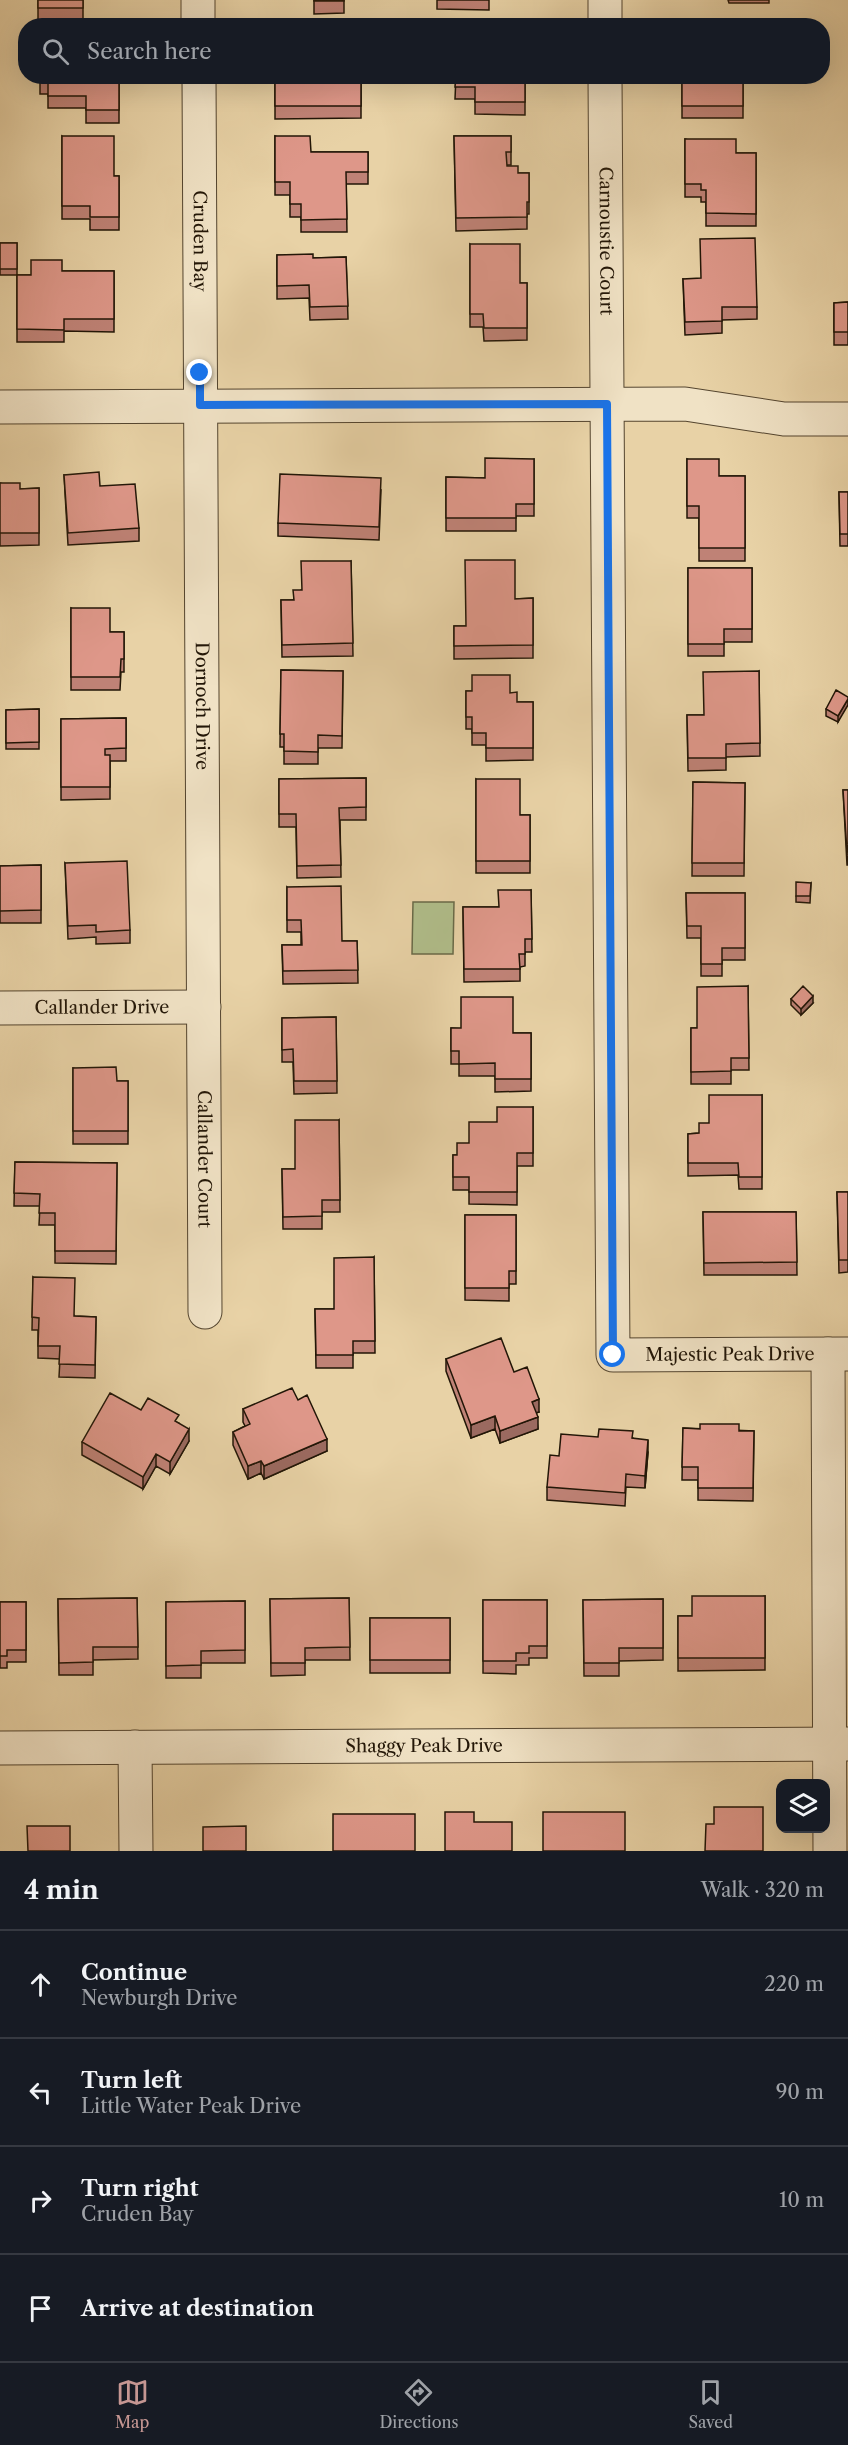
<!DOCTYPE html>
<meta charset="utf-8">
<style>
body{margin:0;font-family:"Libre Caslon Text",serif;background:#20242c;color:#f1f3f6}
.controls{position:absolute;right:18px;bottom:18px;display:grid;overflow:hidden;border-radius:12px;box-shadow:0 6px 24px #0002}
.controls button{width:54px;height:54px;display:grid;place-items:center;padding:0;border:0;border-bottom:2px solid #363941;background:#171b24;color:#f1f3f6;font:30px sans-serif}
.stop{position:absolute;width:18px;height:18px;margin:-14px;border:4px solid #1a73e8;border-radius:50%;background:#fff}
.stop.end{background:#1a73e8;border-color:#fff;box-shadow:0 2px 6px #0008}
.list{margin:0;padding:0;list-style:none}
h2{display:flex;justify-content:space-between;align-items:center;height:78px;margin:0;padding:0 24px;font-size:26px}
h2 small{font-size:20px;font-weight:400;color:#9ea1a6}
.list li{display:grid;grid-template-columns:39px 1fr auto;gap:18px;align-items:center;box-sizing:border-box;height:108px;padding:0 24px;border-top:2px solid #363941}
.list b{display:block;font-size:22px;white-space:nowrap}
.list p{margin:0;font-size:20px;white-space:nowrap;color:#9ea1a6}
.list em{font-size:20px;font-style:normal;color:#9ea1a6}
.icon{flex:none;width:33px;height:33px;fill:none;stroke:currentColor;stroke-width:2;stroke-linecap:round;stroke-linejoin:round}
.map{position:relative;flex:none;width:848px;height:1851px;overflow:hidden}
.search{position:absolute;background:#171b24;box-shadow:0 6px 24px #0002;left:18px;right:18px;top:18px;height:66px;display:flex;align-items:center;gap:15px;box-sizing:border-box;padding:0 21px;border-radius:24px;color:#9ea1a6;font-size:22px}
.sheet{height:510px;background:#171b24}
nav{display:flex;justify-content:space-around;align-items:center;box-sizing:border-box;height:84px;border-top:2px solid #363941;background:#171b24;font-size:16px;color:#9ea1a6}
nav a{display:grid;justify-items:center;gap:3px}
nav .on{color:#c59692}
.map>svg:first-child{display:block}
.garden{fill:#b0bd8a;stroke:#696a48;stroke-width:1.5}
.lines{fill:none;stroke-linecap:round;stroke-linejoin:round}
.minor-casing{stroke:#54452f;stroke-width:35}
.minor{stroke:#f0e2c5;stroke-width:33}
.wall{fill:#bf8276;stroke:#221607;stroke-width:1.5}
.shaded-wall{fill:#9b6a60;stroke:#221607;stroke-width:1.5}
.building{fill:#de9789;stroke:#221607;stroke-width:1.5}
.route{stroke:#1a73e8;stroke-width:8}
.labels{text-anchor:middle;stroke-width:4.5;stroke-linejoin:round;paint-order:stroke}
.street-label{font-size:18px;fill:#221607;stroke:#f0e2c5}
</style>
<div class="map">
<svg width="848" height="1851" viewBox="0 0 848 1851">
<rect width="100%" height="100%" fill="#e8d2a6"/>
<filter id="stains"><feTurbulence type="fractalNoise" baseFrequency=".00333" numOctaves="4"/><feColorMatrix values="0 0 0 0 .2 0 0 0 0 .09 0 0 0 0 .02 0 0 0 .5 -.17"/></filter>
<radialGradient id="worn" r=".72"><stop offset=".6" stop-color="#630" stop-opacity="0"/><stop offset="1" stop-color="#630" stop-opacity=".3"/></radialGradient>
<path class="garden" d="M413,902h41l-1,52h-41z"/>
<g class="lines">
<defs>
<g id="minor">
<path d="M198,0v26"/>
<path d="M605,0v26"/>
<path id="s1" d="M199,76l6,1236"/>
<path id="s2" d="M605,76l8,1279 235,-1"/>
<path d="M0,407l685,-3 99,15h64"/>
<path id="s3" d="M0,1008l204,-1"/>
<path d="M828,1354l2,497"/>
<path d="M135,1747l1,104"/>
<path id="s4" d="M0,1748l848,-4"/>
</g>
</defs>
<use href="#minor" class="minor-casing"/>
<use href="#minor" class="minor"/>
</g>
<path class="wall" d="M38,0h45v20l-45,1z
M314,0h30v13l-30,1z
M437,0h52v10l-52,-1z
M728,0h41v3h-40z
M40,76h79v47h-33v-15h-38v-14h-8z
M275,76l86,3v39l-86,1z
M456,76h69v39l-50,-1v-15h-20z
M682,76h61v42h-61z
M62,136l52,40h5v54h-29v-11h-28z
M275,136l36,16h57v32h-22l1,48h-46v-15h-11v-22h-15z
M454,136h57v29h-4v1l11,7h11v41h-2v15l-71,2z
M685,139l51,14h20v73h-50v-24h-5v-5h-16z
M0,243h17v32h-17z
M470,244l50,39h7v57l-43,1 -1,-14h-13z
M277,255l36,3 33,-1 2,62 -38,1 -1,-22 -32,1z
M62,271h52v61l-50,-1v11h-47v-67h14z
M683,279l74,28v12l-35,1v13l-37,2z
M848,302v43h-14v-42z
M534,459v57h-18v15h-70v-54l39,1z
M687,459l32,17h26v85h-46v-43h-12z
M64,475l36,11 39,42v13l-71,4z
M0,483l20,6 19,-1v57l-39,1z
M381,490l-2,50 -101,-4v-13z
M839,492h9v54h-8z
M351,561l2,95 -71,1 -1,-57h12l8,-10z
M688,568h64v74h-28v14h-36z
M533,598v60l-79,1v-33h12l49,-27z
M71,608l39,24h14v40h-3l-1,18h-49z
M281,670l62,1 -1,77h-24v16h-34v-17h-4z
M759,671l1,85 -34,1v13l-38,1 -1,-56h17z
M466,691l44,2 7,9h16v58l-47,1v-16h-14v-16h-6z
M848,697l-10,25 -12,-6v-7z
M39,709v40h-33v-39z
M126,718v43h-16v38l-49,1v-81z
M366,778v42h-26l1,57 -44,1 -1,-51h-17v-48z
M476,779l44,36h10v58h-54z
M693,782l52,1 -1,93h-52z
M843,790h5v75h-1z
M65,863l65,67v13l-34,1v-7l-28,2z
M41,865v58h-41v-57z
M811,883l-1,20 -14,-1v-6z
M287,887l55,54h15l1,42 -75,1 -1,-39h19v-13h-14z
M531,890l1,62h-7v14l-5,1v14l-56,1 -1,-75h35z
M686,893h59v67h-23v16h-21v-38h-14z
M748,986l1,84h-18v14h-40v-56h6z
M791,999l22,4 -12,12 -10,-10z
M336,1017l1,76 -43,1 -1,-32h-11v-44z
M451,1028l62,5h18v58l-36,1v-16h-36v-12h-8z
M73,1068l44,13h11v63h-55z
M762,1095v94h-23l-1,-14 -50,1v-42l11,-1 10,-10z
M533,1107v59h-16v39l-48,-1v-14h-16v-35h4l12,-12 28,-21z
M339,1120l1,92h-18v17h-39l-1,-60h13z
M15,1162l102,1 -1,101 -61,-1v-38h-16l1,-19h-26z
M837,1192h11v80l-9,1z
M703,1212h93l1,63h-93z
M465,1215h51v69h-7v17l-44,-1z
M374,1257l1,96h-22v15h-37l-1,-59h19z
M33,1277l42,39 21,1 -1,61 -36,-1 1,-18 -22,-1v-28h-6z
M446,1359l68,13 25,40 -3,1 2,16 -38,14 -5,-14 -24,9 -25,-67z
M298,1400l29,51 -63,28 -3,-6 -13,6 -15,-34v-13l12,-6 -2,-4v-13z
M141,1410l38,13 10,18 -19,33 -14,-8 -13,23 -61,-34v-13z
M683,1428l71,3 -1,70 -55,-1v-20h-16z
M598,1437l35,1 15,14 -3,36 -19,-1 -1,19 -78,-6v-13z
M765,1596v74l-87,1v-55h14z
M137,1598l1,61 -45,1v15h-34l-1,-76z
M349,1598l1,62h-45v15l-34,1 -1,-77z
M663,1599v61l-44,1v15h-35l-1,-76z
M483,1600h64v58h-18v7h-13v9l-33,-1z
M245,1601v62h-44v15h-35v-76z
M0,1602h26v60h-19v6h-7z
M370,1618h80v55h-80z"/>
<path class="shaded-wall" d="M848,699v6l-10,17v-6z
M813,996v7l-12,12v-6z
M539,1399v13l-7,2v-12z
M495,1416v13l-24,9v-13z
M538,1417v12l-38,14v-12z
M189,1429v12l-19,33v-12z
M327,1439v12l-63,28v-13z
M648,1440v12l-3,36v-12z
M156,1454v12l-13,23v-12z
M261,1461v12l-13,6v-13z"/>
<path class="building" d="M38,0h45v8h-45z
M314,0h30v1h-30z
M698,24h45v2h-45z
M40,76h79v34h-33v-14h-38v-14h-8z
M275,76h72v3h14v27h-86z
M456,76h69v26h-50v-15h-20z
M682,76h61v30h-61z
M62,136h52v40h5v41h-29v-11h-28z
M275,136h35l1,16h57v20h-22l1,47 -46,1v-16h-11v-22h-15z
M454,136h57v16h-5l1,14h11v7h11v29h-2v15l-71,1z
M685,139h51v14h20v61l-50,-1v-23h-5v-6h-16z
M755,238l2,69h-35v14l-37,1 -2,-43 18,-1 -1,-39z
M0,243h17v26h-17z
M470,244h50v39h7v45h-43l-1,-14h-13z
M313,254v4l33,-1 2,49 -38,1 -1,-22 -32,1v-31z
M31,260h31v11h52v48h-50v11l-47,-1v-54h14z
M848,302v30h-14v-29z
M485,458l49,1v45h-18v14h-70v-41l39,1z
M687,459h32v17h26v72h-46v-42h-12z
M99,472l1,14 35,-2 4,44 -71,5 -4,-58z
M280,474l101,4 -2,49 -101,-4z
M0,483h20v6l19,-1v45h-39z
M839,492h9v42h-8z
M465,560h50v39l18,-1v47l-79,1v-20h12z
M301,561h50l2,82 -71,2 -1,-45h13l-1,-10h9z
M688,568h64v61h-28v15h-36z
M71,608h39v24h14v27h-3l-1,18h-49z
M281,670l62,1 -1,65 -24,-1v17l-34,-1v-17h-4z
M759,671l1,72 -34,1v14h-38l-1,-43h17l-1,-43z
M472,675h38v18l7,-1v10h16v46h-47v-15h-14v-16h-6v-26h6z
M836,690l12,7v2l-10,17 -12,-7z
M39,709v33l-33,1v-33z
M126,718v30l-21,1v6h5v32h-49v-68z
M366,778v29l-27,1 2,57 -44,1 -1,-52h-17v-35z
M476,779h44v36h10v46h-54z
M693,782l52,1 -1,80h-52z
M843,790h5v62h-1z
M127,861l3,69 -34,2v-7l-28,1 -3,-63z
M41,865v45l-41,1v-45z
M796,882l15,1 -1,13h-14z
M341,886l1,55h15l1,29 -75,1 -1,-26h20l-1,-25h-14v-33z
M498,890h33l1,49h-7v15h-6l1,15h-56l-1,-62h36z
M686,893h59v55h-23v16h-21v-38h-14z
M748,986l1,72h-18v13l-40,1v-44h6v-41z
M803,986l10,10 -12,13 -10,-10z
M461,997h52v36h18v46h-36v-16l-36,1v-13h-8v-23h10z
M336,1017l1,64h-43l-1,-32 -11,1v-32z
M116,1067l1,14h11v50h-55v-63z
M709,1095h53v82h-23l-1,-14h-50v-29l11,-1v-10h10z
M497,1107h36v46h-16v39h-48v-15h-16v-22h4v-12h12v-21h28z
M295,1120h44l1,80h-18v16l-39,1 -1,-48h13z
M15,1162l102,1 -1,88h-61v-38h-16l1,-19 -26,-1z
M837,1192h11v68h-9z
M703,1212h93l1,50 -93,1z
M465,1215h51v56h-7v17h-44z
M374,1257l1,84h-22v14h-37l-1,-46h19v-51z
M33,1277l42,1 -1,38 22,1 -1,48 -36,-1 1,-18h-22l1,-28 -7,-1z
M501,1338l13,34 13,-5 12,32 -7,3 6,15 -38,14 -5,-15 -24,9 -25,-66z
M292,1388l6,12 9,-5 20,44 -63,27 -3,-5 -13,5 -15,-34 17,-8 -7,-15z
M110,1393l31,17 7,-12 31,17 -4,6 14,8 -19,33 -14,-8 -13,23 -61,-35z
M700,1424h39v7h15l-1,57h-55v-21h-16l1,-39 17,1z
M599,1429l34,2 -1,7 16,2 -3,36 -19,-2 -1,19 -78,-6 3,-32 9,1 2,-22 37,3z
M692,1596h73v62h-87v-42h14z
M137,1598l1,49h-45v15l-34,1 -1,-64z
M349,1598l1,49 -45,1v15h-34l-1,-64z
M663,1599v49h-44v15h-35l-1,-63z
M483,1600h64v46h-18v7h-13v8h-33z
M245,1601v49l-44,1v14l-35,1v-64z
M0,1602h26v48h-19v6h-7z
M370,1618h80v42h-80z
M714,1807h49v44h-58l1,-27h8z
M445,1812h29v10h38v29h-67z
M543,1812h82v39h-82z
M333,1814h82v37h-82z
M27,1826h43v25h-42z
M246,1826v25h-43v-24z"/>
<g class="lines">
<path class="route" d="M200,373v32l407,-1 6,951"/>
</g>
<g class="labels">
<g class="street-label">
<text dy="6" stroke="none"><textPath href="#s2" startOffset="165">Carnoustie Court</textPath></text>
<text dy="6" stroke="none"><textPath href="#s1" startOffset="165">Cruden Bay</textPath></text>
<text dy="6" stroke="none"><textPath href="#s1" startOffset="630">Dornoch Drive</textPath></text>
<text dy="6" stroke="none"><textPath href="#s3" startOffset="102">Callander Drive</textPath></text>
<text dy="6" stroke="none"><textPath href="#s1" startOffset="1083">Callander Court</textPath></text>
<text dy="6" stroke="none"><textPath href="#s2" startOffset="1396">Majestic Peak Drive</textPath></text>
<text dy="6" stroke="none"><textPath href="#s4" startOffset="424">Shaggy Peak Drive</textPath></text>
</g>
</g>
<rect width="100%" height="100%" filter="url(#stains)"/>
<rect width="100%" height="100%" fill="url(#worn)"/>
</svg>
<div class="controls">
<button><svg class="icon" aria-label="layers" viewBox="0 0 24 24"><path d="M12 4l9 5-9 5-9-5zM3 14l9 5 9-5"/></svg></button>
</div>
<div class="stop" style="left:613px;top:1355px"></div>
<div class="stop end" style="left:200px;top:373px"></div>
<div class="search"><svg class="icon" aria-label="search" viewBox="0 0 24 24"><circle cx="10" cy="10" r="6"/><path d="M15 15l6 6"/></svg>Search here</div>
</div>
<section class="sheet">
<h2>4 min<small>Walk · 320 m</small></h2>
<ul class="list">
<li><svg class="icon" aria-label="ahead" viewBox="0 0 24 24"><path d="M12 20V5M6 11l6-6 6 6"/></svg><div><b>Continue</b><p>Newburgh Drive</p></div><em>220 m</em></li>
<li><svg class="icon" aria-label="left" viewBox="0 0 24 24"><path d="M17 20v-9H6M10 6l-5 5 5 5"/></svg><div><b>Turn left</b><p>Little Water Peak Drive</p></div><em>90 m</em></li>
<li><svg class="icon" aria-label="right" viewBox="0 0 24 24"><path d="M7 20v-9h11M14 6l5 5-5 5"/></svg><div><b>Turn right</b><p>Cruden Bay</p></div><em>10 m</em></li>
<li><svg class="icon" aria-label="arrive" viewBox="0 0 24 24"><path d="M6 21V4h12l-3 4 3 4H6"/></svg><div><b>Arrive at destination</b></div></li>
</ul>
</section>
<nav>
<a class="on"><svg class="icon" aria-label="map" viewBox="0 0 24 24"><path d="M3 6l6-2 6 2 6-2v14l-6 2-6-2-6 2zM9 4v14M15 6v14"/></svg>Map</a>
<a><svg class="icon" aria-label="directions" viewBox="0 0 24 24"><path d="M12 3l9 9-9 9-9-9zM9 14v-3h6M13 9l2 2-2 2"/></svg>Directions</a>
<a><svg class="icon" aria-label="saved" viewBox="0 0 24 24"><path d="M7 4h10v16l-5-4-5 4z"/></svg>Saved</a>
</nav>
